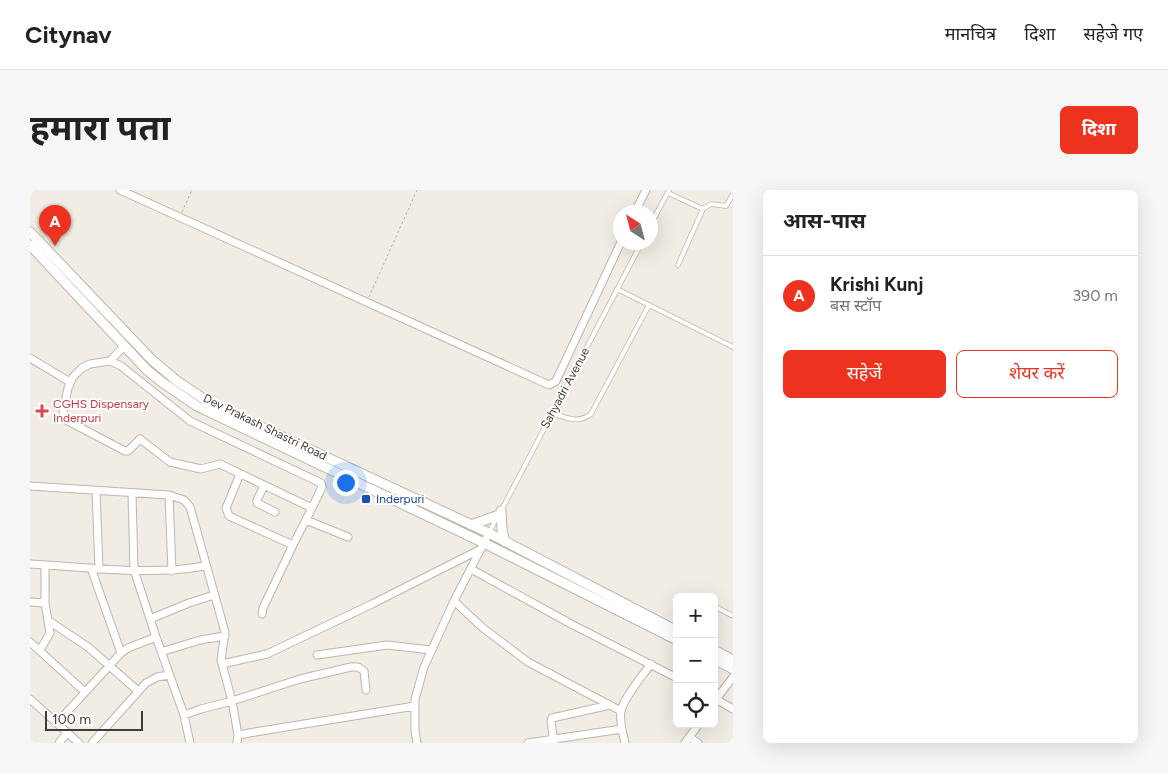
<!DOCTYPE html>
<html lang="hi">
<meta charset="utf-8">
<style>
body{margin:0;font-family:Figtree,"Noto Sans Devanagari",sans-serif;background:#f6f6f6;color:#222}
.controls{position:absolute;right:15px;bottom:15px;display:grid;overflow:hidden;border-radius:8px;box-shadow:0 5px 20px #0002}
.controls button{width:45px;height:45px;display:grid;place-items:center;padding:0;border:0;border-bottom:1px solid #e0e0e0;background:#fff;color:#222;font:25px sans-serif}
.compass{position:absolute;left:583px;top:15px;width:45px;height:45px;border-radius:50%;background:#fff;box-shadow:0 5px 20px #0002;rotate:324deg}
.scale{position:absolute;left:15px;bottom:12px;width:98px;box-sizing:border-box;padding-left:5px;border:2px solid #433c34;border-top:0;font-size:14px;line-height:18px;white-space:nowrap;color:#433c34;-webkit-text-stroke:4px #fff;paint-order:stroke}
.you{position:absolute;left:315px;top:292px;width:18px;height:18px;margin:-12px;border:4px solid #fff;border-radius:50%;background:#1a73e8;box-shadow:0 0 0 8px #1a73e833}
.badge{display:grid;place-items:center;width:32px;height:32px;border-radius:50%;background:#ed331f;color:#fff;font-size:16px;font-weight:700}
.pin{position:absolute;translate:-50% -41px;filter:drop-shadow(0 1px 2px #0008)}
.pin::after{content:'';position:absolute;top:26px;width:18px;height:15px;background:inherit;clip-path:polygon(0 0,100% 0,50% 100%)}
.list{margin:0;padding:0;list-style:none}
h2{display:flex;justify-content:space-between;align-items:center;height:65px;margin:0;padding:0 20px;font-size:21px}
h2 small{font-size:16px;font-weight:400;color:#767676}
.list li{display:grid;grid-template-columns:32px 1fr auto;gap:15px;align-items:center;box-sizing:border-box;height:80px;padding:0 20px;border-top:1px solid #e0e0e0}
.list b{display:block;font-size:19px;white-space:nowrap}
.list p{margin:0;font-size:16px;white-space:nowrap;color:#767676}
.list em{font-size:16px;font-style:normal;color:#767676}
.actions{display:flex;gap:10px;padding:15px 20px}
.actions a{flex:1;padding:11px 0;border:1px solid #ed331f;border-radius:8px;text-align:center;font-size:18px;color:#ed331f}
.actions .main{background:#ed331f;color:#fff}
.icon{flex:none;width:28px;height:28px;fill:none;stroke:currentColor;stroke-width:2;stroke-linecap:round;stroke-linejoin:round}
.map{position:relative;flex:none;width:703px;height:553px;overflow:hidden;border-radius:8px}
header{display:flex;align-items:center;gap:30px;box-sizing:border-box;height:70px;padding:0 25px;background:#fff;border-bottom:1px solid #e0e0e0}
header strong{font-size:24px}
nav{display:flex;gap:28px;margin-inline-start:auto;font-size:18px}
.intro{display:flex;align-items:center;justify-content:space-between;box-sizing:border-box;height:120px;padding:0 30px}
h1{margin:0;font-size:35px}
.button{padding:12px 22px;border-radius:8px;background:#ed331f;color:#fff;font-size:18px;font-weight:700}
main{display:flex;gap:30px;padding:0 30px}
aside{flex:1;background:#fff;border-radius:8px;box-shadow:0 5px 20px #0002}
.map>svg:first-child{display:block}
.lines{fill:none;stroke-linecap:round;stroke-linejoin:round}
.service-casing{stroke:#bfb6aa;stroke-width:5.5}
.minor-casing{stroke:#bfb6aa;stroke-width:9}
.tertiary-casing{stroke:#bfb6aa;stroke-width:11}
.path{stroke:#bcae99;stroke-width:1;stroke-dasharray:2.5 2.5;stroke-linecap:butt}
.service{stroke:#fff;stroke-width:4}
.minor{stroke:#fff;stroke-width:7}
.tertiary{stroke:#fff;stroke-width:9}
.health-dot{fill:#e0444e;stroke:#fff;stroke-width:2}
.transit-dot{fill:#1a4fb4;stroke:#fff;stroke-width:2}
.labels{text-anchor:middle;stroke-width:4;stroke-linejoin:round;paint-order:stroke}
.street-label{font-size:12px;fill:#433c34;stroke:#fff}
.health-label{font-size:12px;fill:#be3a42;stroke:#fff;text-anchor:start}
.transit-label{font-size:12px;fill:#164399;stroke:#fff;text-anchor:start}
</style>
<header>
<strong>Citynav</strong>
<nav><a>मानचित्र</a><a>दिशा</a><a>सहेजे गए</a></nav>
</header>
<div class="intro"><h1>हमारा पता</h1><a class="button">दिशा</a></div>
<main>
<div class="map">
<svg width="703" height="553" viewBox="0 0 703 553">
<rect width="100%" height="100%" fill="#f1ece4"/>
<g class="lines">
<defs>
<path id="service" d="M638,3l35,16 8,-5 15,2 7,-12
M620,36l19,-36
M648,75l25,-56
M587,99l116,58
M522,223c14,5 26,11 39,1l58,-109
M471,321l141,-269
M459,343l8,-16
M684,416l19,10"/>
<path id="minor" d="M90,0l429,195 7,-4 65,-139
M605,22l11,-22
M0,168l40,24
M80,171l11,5 69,55 131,62 1,4 -10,21 -92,-44 -19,5 -31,-7 -30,-23 -12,12h-3l-59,-31 -3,-7 5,-25 5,-11 9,-9 8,-4 20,-3 14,-15
M210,284l-14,34 3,8 64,29 19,-37
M0,296l139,9 15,5 6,7 35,125 -4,28 11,41 6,34
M234,296l-7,14v3l18,9
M66,301l3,77
M102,304l2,76 22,67 28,78 6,28
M139,305l3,76
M276,330l42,17
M0,374c57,3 119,12 175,2
M61,378l30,85
M441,379l102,56 104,53
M424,411l29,27 45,34 93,49
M0,412l15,1v-38
M232,424l1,-6 30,-63
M120,429l39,-16 25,-8
M19,431l39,26 50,44
M0,452l55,50
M10,460l10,-17 -5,-30
M131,462l39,-12 25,-4
M287,465l70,-10 44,5
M192,474l45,-10 105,-50 109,-55
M684,508l19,11
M0,509l49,44
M684,512l19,-25
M154,525l17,-6 31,-8 68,-22 51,-12h7l6,4 2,19
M27,533l64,-70 7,-5 28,-11
M659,547l9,6
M29,553l8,-10
M62,553l54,-60 11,-6 12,-2
M207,553l1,-8 17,-3 160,-26
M387,553l-2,-12v-32l9,-32 30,-66 35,-68
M498,553l94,-14
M524,553l-3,-22 1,-3 58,-13
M595,553c-2,-10 -6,-22 -4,-32 4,-15 21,-35 30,-47
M655,553l14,-19"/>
<path id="tertiary" d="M0,42l122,128 25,21 33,22 279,130 188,98
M0,55l117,125 16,13 34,23 287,137 193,97
M471,321l1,19 3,12
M441,335l28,-10
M684,460l19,10
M684,469l19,10"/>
</defs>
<use href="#service" class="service-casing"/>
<use href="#minor" class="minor-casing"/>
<use href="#tertiary" class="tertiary-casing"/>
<path class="path" d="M152,22l10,-22
M339,107l48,-107"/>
<use href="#service" class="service"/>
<use href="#minor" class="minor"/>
<use href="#tertiary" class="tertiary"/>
</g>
<path class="health-dot" d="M9.5 213.5h5v5h5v5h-5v5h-5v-5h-5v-5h5z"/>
<rect class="transit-dot" x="331" y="304" width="10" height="10" rx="2.5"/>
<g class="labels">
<g class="street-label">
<text transform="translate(535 198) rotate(-62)" y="4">Sahyadri Avenue</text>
<text transform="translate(235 237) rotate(26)" y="4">Dev Prakash Shastri Road</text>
</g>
<g class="health-label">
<text x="23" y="218">CGHS Dispensary<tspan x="23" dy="14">Inderpuri</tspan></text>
</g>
<g class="transit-label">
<text x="346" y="313">Inderpuri</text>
</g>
</g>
</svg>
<div class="controls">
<button>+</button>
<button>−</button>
<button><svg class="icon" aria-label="locate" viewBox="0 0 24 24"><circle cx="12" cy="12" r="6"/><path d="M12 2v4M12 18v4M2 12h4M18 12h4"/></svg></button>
</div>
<svg class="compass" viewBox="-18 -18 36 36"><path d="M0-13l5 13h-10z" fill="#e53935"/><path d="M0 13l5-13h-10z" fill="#767676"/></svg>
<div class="scale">100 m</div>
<div class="you"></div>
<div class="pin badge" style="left:25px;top:56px">A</div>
</div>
<aside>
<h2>आस-पास<small></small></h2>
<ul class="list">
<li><span class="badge">A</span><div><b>Krishi Kunj</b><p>बस स्टॉप</p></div><em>390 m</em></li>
</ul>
<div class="actions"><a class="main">सहेजें</a><a>शेयर करें</a></div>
</aside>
</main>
